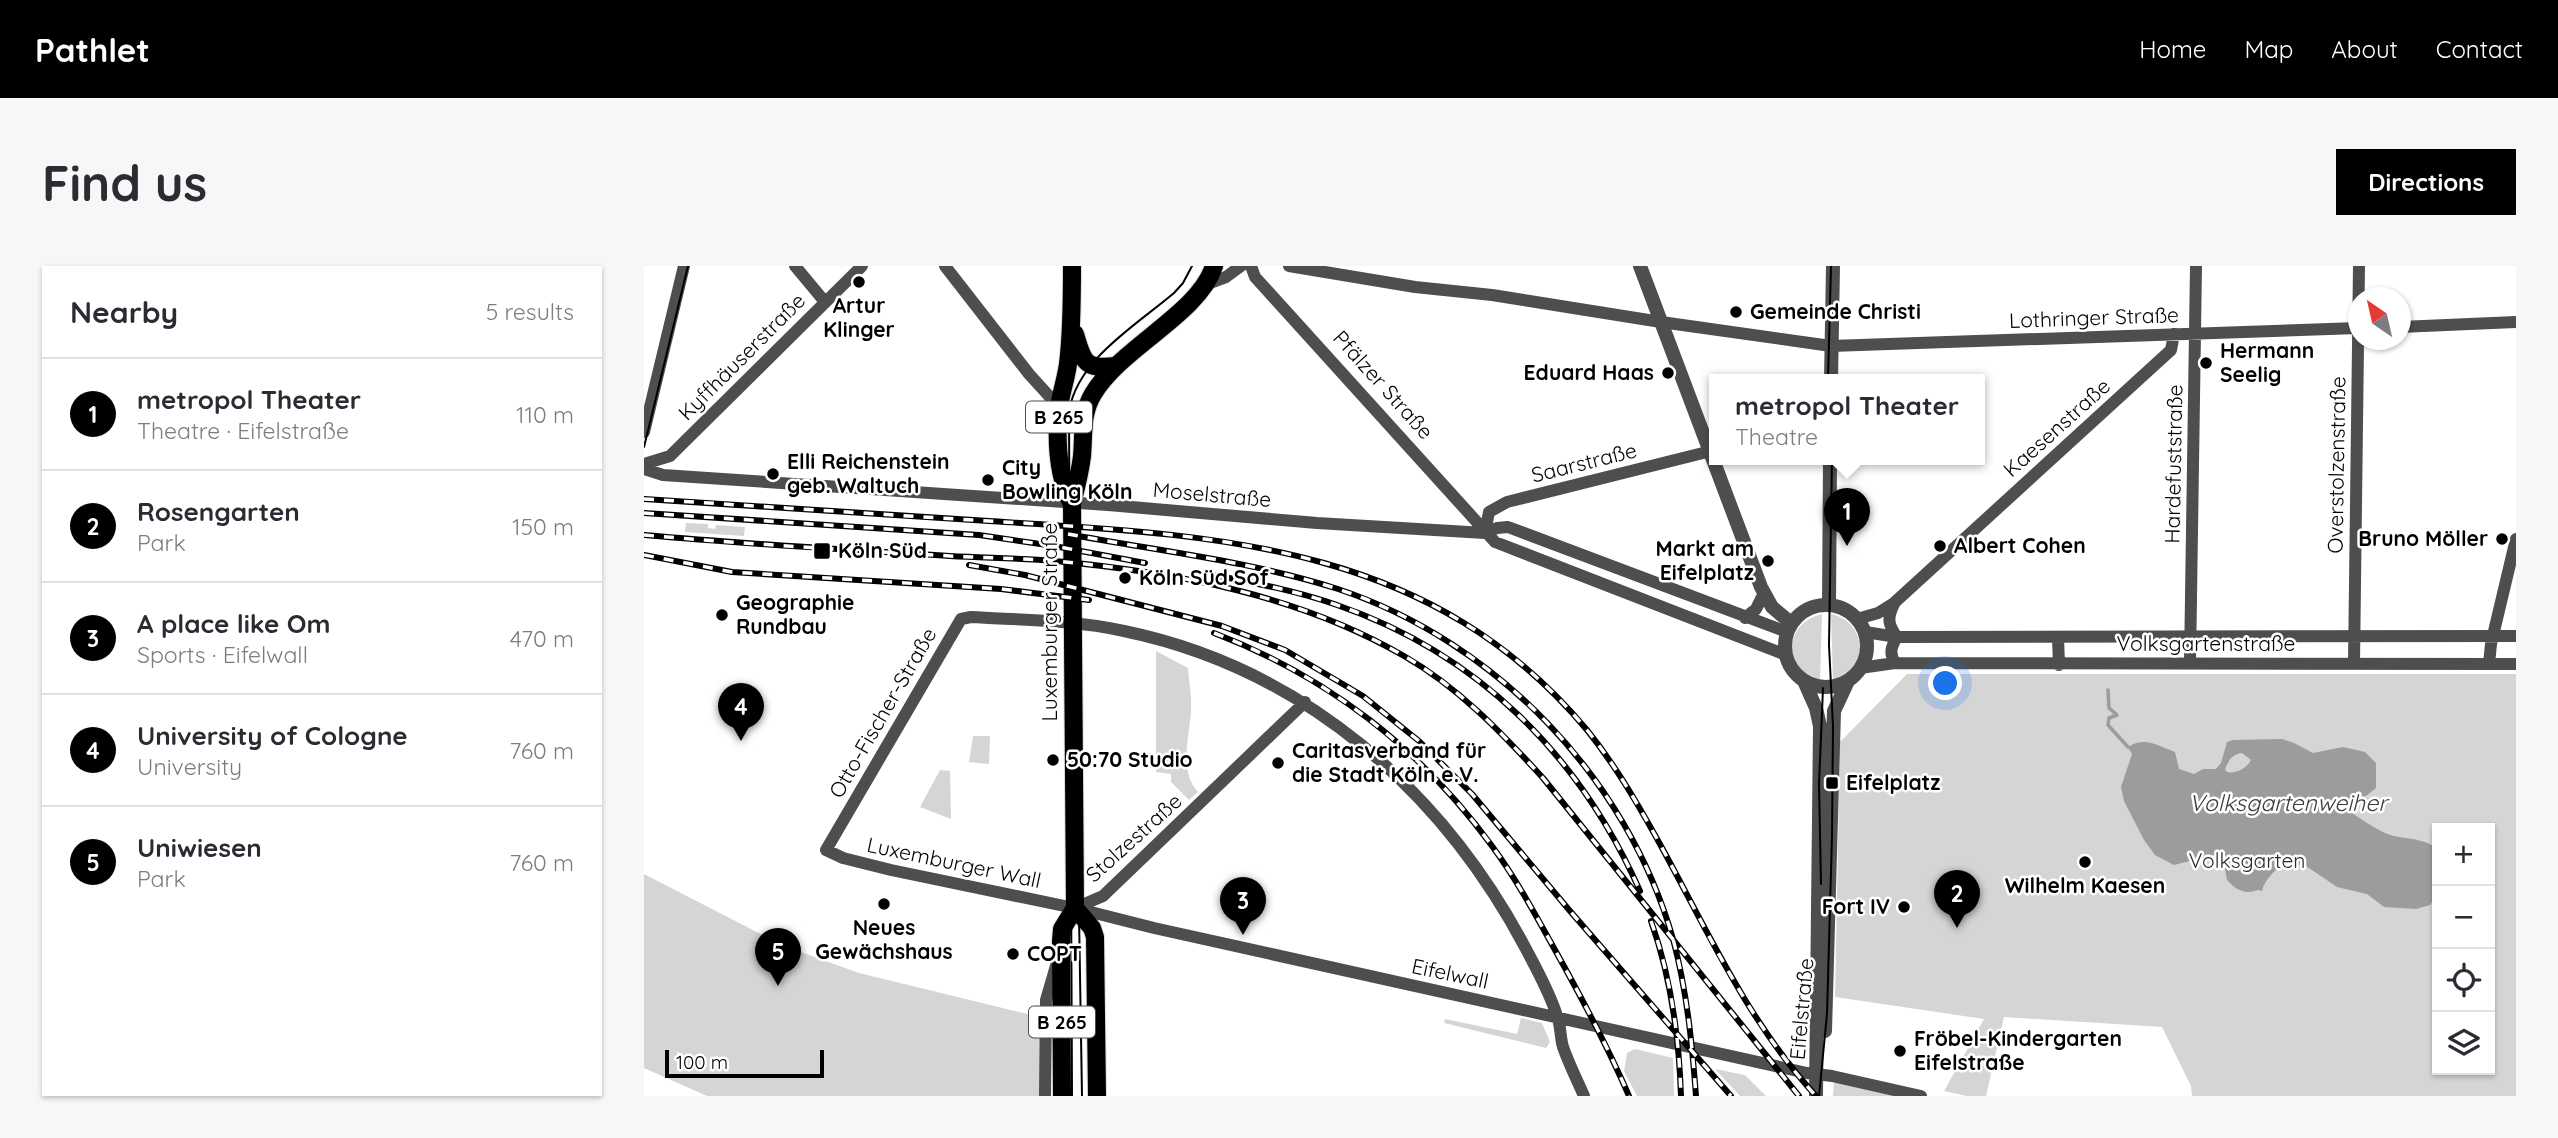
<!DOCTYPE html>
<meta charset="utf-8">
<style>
body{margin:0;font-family:Quicksand,sans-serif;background:#f7f7f7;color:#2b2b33}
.controls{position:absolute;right:21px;bottom:21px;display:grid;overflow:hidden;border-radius:0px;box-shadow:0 2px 5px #0004}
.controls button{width:63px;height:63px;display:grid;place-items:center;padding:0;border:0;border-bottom:2px solid #e1e1e2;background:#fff;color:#2b2b33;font:35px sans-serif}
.compass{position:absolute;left:1704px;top:21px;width:63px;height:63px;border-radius:50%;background:#fff;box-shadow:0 2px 5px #0004;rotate:326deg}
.scale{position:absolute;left:21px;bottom:18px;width:159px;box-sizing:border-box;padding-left:7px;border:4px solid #000;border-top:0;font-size:19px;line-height:24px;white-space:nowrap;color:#000;-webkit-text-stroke:5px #fff;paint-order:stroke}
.you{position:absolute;left:1302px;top:418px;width:24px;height:24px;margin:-18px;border:5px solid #fff;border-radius:50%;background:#1a73e8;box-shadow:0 0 0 10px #1a73e833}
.badge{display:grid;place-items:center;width:46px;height:46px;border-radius:50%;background:#000;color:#fff;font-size:23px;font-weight:700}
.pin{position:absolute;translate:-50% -58px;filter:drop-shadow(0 2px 4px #0008)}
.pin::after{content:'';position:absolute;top:37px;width:24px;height:21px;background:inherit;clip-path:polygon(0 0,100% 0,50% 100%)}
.popup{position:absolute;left:1065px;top:108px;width:276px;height:91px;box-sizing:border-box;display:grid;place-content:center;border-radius:0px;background:#fff;filter:drop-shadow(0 2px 5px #0005);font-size:23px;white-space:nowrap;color:#7c7c81}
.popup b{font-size:26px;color:#2b2b33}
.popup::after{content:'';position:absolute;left:50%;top:100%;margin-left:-14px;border:14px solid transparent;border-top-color:#fff}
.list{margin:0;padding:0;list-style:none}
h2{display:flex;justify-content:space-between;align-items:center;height:91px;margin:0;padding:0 28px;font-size:30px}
h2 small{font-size:23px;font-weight:400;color:#7c7c81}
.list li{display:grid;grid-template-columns:46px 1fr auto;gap:21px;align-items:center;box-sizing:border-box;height:112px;padding:0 28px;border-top:2px solid #e1e1e2}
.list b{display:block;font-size:26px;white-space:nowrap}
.list p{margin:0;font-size:23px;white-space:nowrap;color:#7c7c81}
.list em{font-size:23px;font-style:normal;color:#7c7c81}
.icon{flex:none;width:38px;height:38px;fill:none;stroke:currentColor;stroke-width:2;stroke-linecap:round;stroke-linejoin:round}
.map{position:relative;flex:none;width:1872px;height:830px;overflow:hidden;border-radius:0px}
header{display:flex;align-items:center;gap:42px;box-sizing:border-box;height:98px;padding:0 35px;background:#000;color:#fff}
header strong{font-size:33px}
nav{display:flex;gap:38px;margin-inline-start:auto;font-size:24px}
.intro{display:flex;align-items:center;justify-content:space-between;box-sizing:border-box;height:168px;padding:0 42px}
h1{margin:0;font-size:49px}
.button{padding:18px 32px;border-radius:0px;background:#000;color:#fff;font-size:24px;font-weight:700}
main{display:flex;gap:42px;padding:0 42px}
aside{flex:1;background:#fff;border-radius:0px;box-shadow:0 2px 5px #0004}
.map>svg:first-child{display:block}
.green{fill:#d5d5d5;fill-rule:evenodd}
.water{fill:#9c9c9c;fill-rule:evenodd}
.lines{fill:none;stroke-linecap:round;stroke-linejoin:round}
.stream{stroke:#9c9c9c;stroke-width:3.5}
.primary-casing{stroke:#dbdbdb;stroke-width:20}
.minor{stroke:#4e4e4e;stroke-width:12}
.tertiary{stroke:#4e4e4e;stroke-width:14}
.primary{stroke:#000;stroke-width:18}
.tram{stroke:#000;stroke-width:2}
.rail-casing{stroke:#000;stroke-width:6}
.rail{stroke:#fff;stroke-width:3.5;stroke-dasharray:10;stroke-linecap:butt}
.poi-dot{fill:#000;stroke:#fff;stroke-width:2.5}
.labels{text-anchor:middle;stroke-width:5;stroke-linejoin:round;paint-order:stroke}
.shield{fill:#fff;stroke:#4c4c4c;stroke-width:2}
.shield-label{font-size:19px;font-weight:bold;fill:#000}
.poi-label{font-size:21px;font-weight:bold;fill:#000;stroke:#fff;text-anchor:start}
.street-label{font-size:21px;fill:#000;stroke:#fff}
.park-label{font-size:21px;fill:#2c2c2c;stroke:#fff}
.water-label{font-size:23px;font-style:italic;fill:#3d3d3d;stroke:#fff}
</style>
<header>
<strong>Pathlet</strong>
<nav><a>Home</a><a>Map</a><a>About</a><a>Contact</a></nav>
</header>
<div class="intro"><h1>Find us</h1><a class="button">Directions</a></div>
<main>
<aside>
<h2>Nearby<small>5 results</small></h2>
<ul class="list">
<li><span class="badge">1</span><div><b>metropol Theater</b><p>Theatre · Eifelstraße</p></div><em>110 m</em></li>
<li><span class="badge">2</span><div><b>Rosengarten</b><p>Park</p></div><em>150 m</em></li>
<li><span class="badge">3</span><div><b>A place like Om</b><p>Sports · Eifelwall</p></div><em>470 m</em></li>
<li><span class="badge">4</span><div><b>University of Cologne</b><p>University</p></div><em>760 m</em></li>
<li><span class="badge">5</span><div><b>Uniwiesen</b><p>Park</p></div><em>760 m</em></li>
</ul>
</aside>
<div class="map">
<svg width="1872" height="830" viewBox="0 0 1872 830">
<rect width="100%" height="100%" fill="#fff"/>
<path class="green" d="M42,257l22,1v4l7,1 1,-4 29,2 -1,9 -59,-4z
M1178,348l-2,68c-39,-10 -37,-59 2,-68z
M1187,348c37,7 39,59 2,68z
M512,385l32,17c1,16 4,28 3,44 -2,25 -12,60 7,80l-9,8 -18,-18v-8l-15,-2z
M1263,408h609v422h-324l-1,-10 -29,-59 -158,-10 -18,79h-19l-23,-5 40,-72 -149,-22 5,-255zM1793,562h53v242h-53z
M329,470h17l-1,28 -20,-2z
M296,504l10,1 1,48 -31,-12z
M0,608l140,72 75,27 181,44 1,79h-334l-63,-28z
M801,753l72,15 4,-16 21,5 8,19 -4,6 -102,-25z
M991,783l38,9 1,38h-37l-13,-25 3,-18z
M1071,803l30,6 21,21h-26z
M1190,815l66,15h-67z"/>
<path class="water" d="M1638,473l12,4 19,10 30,-6 22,5 11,11v25l-10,8 -11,1 -7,14c17,9 31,23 51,26 13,2 28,3 38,12v46l-7,10 -14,4 -32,-2 -17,-13 -30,-7 -31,-21 -11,-2 -3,-4c-13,5 -27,18 -30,31l-4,-1c-13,5 -22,0 -31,-10l-3,-17 -6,-9 -44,11 -19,-10 -11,-15 -20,-39 -3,-14 11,-33 -4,-7c17,-11 30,-1 47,5l4,17 15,5 9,-5h13l5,-6 6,-21 6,-2zM1598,487l9,7c-4,8 -15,14 -24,12l-2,-3c4,-9 7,-15 17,-16z"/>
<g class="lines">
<path class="stream" d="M1464,424l1,18 8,7 -8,3 -1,7 20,22"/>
<defs>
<path id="primary" d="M431,68c8,27 9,36 41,32
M428,238c-15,-29 -16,-65 -13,-97 2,-14 7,-28 9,-43 4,-32 4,-65 4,-98
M418,830l-1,-155 1,-12 13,-21
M453,830l-2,-159 -3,-9 -17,-20 -3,-404c4,-16 8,-31 10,-48 2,-22 -1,-42 11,-62 28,-47 106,-80 121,-128"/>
</defs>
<use href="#primary" class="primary-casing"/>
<path class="minor" d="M151,0l30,36
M301,0l84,108 30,33
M607,0l4,11 240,265 291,113
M645,0l126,21 77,8 169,27 170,24 527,-18
M563,18l19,-7 15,-11
M1756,61l116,-5
M0,166l40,-166
M0,198l26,-8 192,-190
M0,203l19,6 445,30 209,18 168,10 12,-5 11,-1 279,105
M841,267l4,-21 18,-10 204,-51
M1250,338c-7,14 -6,21 3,33
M1101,352l11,-9 8,-16
M1213,353l21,-6 16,-10 277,-253 3,-16
M1221,366l32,5 619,-1
M1414,371l1,28
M1251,397c-6,-10 -4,-16 2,-26
M1546,397l6,-397
M1710,397l5,-397
M1845,398l2,-20 25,-105
M1216,402l35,-5 621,1
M431,642l28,-12 202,-194
M401,830l1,-96 12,-41
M940,830c-7,-16 -15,-32 -21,-49 -3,-10 -2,-21 -6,-31 -7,-23 -20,-46 -31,-67 -84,-159 -223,-281 -402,-318 -50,-11 -102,-11 -153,-14l-10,2 -135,231 17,8 48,12 188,39 75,19 653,145 25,3 89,20"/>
<path class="tertiary" d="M996,0l121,321 11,20 19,16
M1187,114l2,-114
M1185,339l1,-145
M1141 380a41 41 0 1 1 82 0a41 41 0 1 1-82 0Z
M1160,415l12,27 4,18 -4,370
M1181,765l9,-320 14,-30"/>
<use href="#primary" class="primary"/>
<path class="tram" d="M1184,114l3,-114
M0,181l44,-181
M1177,618l-2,-100 4,-96
M435,648l3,182
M428,830l-3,-685c9,-52 66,-85 105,-118l9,-10 9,-17
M1175,830l8,-82 5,-178 1,-110 -4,-81 3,-185"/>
<defs>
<path id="rail" d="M0,233c115,7 230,15 345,22 226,14 441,21 598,209 29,36 52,76 74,116 47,86 88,177 155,250
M0,247l335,22 75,11 91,17
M424,268c90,17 183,27 270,55 159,53 289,189 335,350 14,52 19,104 23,157
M0,269c102,9 204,15 306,21 35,2 70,2 105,5 120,11 244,34 349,95 54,31 97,76 139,122l256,318
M0,289l88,17 269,17 88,11
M325,299l56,10 197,51 63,24 78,46 56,45 53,53 98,117 161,185
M570,309c41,8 83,16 123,30 142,49 243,151 303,286
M570,367c113,43 207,116 278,213 28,38 50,81 73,122 23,42 45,84 64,128
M1007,655c20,56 28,115 30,175"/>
</defs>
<use href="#rail" class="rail-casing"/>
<use href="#rail" class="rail"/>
</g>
<g class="poi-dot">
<circle cx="215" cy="16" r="7"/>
<circle cx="1092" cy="46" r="7"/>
<circle cx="1562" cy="97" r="7"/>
<circle cx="1024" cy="107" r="7"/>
<circle cx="129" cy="208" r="7"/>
<circle cx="344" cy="214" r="7"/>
<circle cx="1858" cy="273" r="7"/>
<circle cx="1296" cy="280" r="7"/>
<rect x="169" y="276" width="18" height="18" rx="3.5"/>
<circle cx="1124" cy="295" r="7"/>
<circle cx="481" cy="312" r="7"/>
<circle cx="78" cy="349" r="7"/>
<circle cx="409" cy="494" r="7"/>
<circle cx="634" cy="497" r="7"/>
<rect x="1181" y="510" width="14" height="14" rx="3.5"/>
<circle cx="1441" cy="596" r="7"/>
<circle cx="240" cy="638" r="7"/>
<circle cx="1260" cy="641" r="7"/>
<circle cx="369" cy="688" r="7"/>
<circle cx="1256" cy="785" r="7"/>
</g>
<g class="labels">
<g class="shield">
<rect x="382" y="135.5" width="66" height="31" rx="5"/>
<rect x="385" y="740.5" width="66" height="31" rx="5"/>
</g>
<g class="shield-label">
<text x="415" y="158">B 265</text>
<text x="418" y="763">B 265</text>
</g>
<g class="poi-label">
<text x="215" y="47" text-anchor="middle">Artur<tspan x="215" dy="24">Klinger</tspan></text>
<text x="1106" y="53">Gemeinde Christi</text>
<text x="1576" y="92">Hermann<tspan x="1576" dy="24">Seelig</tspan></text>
<text x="1010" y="114" text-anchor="end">Eduard Haas</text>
<text x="143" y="203">Elli Reichenstein<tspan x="143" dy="24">geb. Waltuch</tspan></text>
<text x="358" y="209">City<tspan x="358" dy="24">Bowling Köln</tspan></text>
<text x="1844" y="280" text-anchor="end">Bruno Möller</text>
<text x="1310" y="287">Albert Cohen</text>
<text x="1110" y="290" text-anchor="end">Markt am<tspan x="1110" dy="24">Eifelplatz</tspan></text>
<text x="194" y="292">Köln Süd</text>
<text x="495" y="319">Köln Süd Sof</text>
<text x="92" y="344">Geographie<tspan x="92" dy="24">Rundbau</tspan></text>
<text x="648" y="492">Caritasverband für<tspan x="648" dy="24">die Stadt Köln e.V.</tspan></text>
<text x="423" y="501">50:70 Studio</text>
<text x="1202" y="524">Eifelplatz</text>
<text x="1441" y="627" text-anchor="middle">Wilhelm Kaesen</text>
<text x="1246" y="648" text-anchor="end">Fort IV</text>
<text x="240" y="669" text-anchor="middle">Neues<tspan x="240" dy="24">Gewächshaus</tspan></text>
<text x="383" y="695">COPT</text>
<text x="1270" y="780">Fröbel-Kindergarten<tspan x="1270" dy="24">Eifelstraße</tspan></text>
</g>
<g class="street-label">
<text transform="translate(1450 52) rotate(-2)" y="7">Lothringer Straße</text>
<text transform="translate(98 91) rotate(-45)" y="7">Kyffhäuserstraße</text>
<text transform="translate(739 119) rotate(48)" y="7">Pfälzer Straße</text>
<text transform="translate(1413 162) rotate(-42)" y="7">Kaesenstraße</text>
<text transform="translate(940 197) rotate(-14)" y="7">Saarstraße</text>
<text transform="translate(1530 198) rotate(-89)" y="7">Hardefuststraße</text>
<text transform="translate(1693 199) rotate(-89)" y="7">Overstolzenstraße</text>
<text transform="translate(568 229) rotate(5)" y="7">Moselstraße</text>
<text transform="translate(406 356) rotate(-90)" y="7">Luxemburger Straße</text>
<text x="1562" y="385">Volksgartenstraße</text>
<text transform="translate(239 447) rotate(-60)" y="7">Otto-Fischer-Straße</text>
<text transform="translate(490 572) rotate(-42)" y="7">Stolzestraße</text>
<text transform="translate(310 597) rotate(12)" y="7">Luxemburger Wall</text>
<text transform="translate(806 708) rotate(12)" y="7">Eifelwall</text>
<text transform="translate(1158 743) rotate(-85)" y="7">Eifelstraße</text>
</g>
<g class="park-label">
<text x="1603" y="602">Volksgarten</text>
</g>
<g class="water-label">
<text x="1644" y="545">Volksgartenweiher</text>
</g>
</g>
</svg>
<div class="controls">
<button>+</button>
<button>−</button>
<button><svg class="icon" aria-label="locate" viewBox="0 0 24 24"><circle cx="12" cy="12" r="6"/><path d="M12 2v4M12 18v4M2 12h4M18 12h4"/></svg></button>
<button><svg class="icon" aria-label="layers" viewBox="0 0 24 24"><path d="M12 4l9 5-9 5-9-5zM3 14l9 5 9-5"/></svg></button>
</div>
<svg class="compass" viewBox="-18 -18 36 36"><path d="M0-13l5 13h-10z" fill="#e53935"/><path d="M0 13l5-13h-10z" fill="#7c7c81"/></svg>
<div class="scale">100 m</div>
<div class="you"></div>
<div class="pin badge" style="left:1203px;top:280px">1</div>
<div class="popup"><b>metropol Theater</b>Theatre</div>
<div class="pin badge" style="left:1313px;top:662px">2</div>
<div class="pin badge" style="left:599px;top:669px">3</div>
<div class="pin badge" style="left:97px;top:475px">4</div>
<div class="pin badge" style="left:134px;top:720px">5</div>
</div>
</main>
